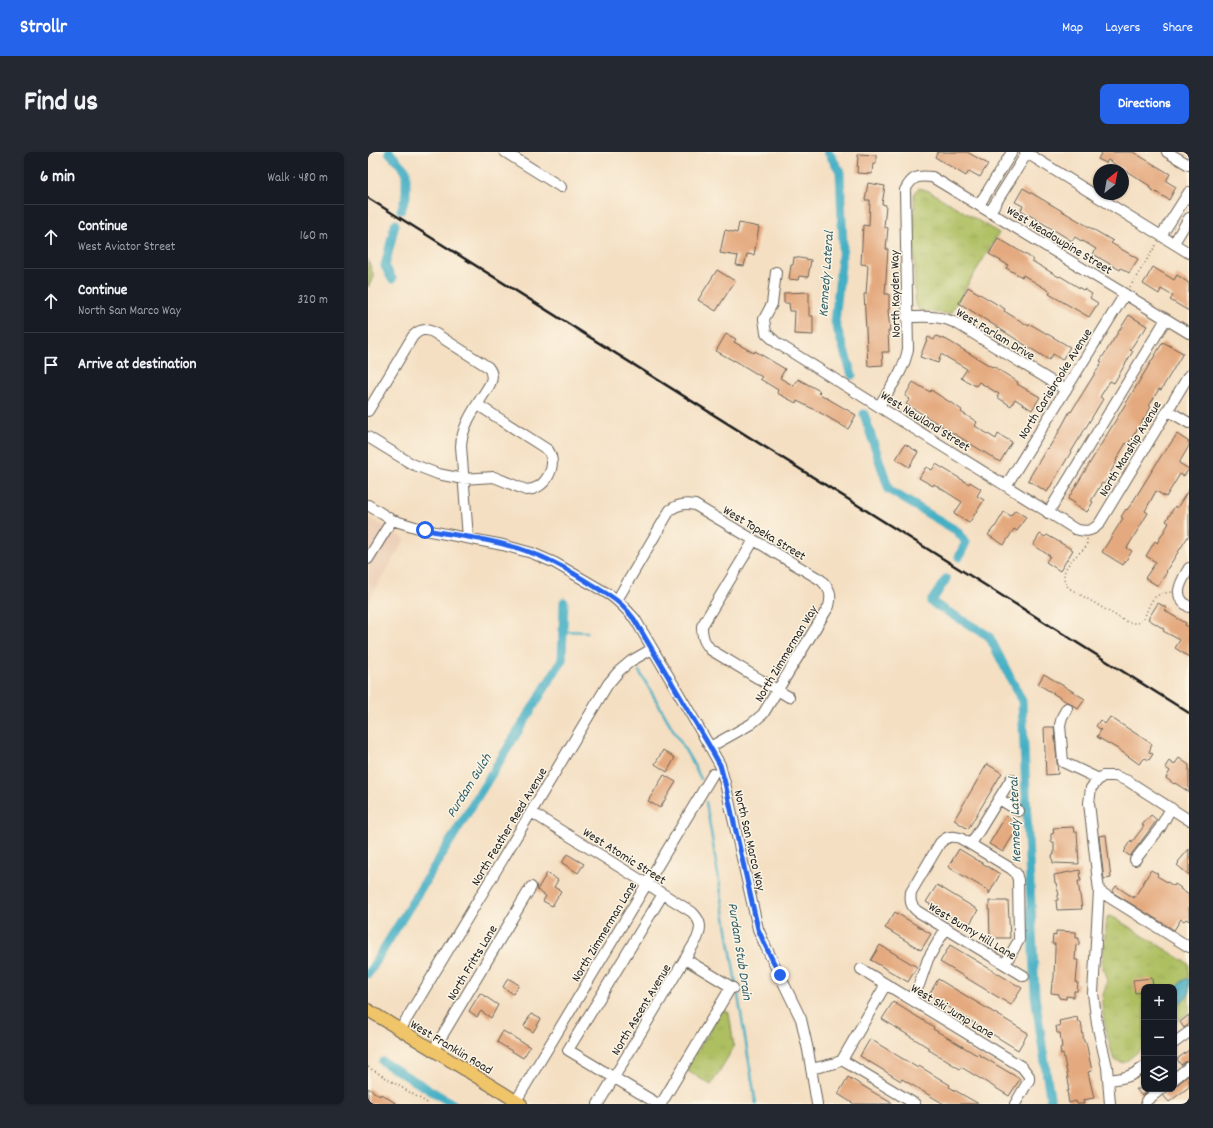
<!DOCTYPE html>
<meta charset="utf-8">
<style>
body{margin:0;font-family:Dekko,sans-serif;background:#242831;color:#f1f3f6}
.controls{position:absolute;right:12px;bottom:12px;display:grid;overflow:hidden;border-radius:8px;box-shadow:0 1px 3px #0004}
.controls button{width:36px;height:36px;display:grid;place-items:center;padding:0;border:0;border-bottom:1px solid #363941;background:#171b24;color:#f1f3f6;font:20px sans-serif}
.compass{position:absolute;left:725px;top:12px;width:36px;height:36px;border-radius:50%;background:#171b24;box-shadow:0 1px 3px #0004;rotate:31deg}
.stop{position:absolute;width:12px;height:12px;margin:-9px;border:3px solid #2563eb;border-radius:50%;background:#fff}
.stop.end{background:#2563eb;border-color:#fff;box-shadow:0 1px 4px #0008}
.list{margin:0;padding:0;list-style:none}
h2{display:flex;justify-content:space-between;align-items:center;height:52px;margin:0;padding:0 16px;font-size:17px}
h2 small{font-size:13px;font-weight:400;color:#9ea1a6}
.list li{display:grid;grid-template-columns:26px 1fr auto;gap:12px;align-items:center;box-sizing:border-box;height:64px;padding:0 16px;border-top:1px solid #363941}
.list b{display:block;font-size:15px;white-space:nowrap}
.list p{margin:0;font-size:13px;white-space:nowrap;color:#9ea1a6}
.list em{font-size:13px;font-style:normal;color:#9ea1a6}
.icon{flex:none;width:22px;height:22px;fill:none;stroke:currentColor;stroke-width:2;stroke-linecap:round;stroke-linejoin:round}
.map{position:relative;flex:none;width:821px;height:952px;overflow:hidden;border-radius:8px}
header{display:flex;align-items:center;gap:24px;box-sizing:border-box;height:56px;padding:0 20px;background:#2563eb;color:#fff}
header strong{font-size:19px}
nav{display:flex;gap:22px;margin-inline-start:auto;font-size:14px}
.intro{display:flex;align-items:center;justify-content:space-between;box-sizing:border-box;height:96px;padding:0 24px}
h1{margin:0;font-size:28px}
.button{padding:10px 18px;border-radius:8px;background:#2563eb;color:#fff;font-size:14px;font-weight:700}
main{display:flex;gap:24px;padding:0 24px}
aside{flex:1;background:#171b24;border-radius:8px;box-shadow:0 1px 3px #0004}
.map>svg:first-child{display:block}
.built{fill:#edd1ba}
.grass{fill:url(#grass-tufts);stroke:#656e3f}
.water{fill:url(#water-waves);stroke:#306670}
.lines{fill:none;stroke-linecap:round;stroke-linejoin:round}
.stream{stroke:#45afc4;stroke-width:2.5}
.canal{stroke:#45afc4;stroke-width:9}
.building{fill:#e4a97e}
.minor-casing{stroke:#686056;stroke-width:12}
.major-casing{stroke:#686056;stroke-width:14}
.path{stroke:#686056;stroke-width:1.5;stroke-dasharray:1 3;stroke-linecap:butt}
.minor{stroke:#fff;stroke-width:10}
.major{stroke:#f0c469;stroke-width:12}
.rail{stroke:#1c1c1c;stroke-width:2.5}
.route{stroke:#2563eb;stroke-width:5}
.labels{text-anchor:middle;stroke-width:3;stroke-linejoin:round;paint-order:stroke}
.street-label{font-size:13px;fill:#1c1c1c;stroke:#fcf5e5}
.water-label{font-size:14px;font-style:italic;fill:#2e5e68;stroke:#fcf5e5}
</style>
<header>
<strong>Strollr</strong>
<nav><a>Map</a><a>Layers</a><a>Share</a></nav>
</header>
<div class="intro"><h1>Find us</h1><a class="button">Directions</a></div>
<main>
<aside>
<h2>6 min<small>Walk · 480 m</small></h2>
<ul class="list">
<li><svg class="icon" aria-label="ahead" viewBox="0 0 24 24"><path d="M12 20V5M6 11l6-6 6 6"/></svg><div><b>Continue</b><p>West Aviator Street</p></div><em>160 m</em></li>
<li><svg class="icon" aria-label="ahead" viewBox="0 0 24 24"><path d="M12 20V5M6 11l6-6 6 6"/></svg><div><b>Continue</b><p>North San Marco Way</p></div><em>320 m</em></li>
<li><svg class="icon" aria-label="arrive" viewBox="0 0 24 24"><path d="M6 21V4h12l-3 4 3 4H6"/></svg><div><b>Arrive at destination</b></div></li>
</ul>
</aside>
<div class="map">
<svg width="821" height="952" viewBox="0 0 821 952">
<defs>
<pattern id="grass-tufts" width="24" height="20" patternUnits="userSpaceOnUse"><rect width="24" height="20" fill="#aebf62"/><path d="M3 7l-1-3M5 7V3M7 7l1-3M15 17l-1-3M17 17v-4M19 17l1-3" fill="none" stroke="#95a454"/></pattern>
<pattern id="water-waves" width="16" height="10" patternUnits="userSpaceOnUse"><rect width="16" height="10" fill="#45afc4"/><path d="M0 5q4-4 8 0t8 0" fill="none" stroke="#398e9e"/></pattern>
</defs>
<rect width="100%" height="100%" fill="#fcf5e5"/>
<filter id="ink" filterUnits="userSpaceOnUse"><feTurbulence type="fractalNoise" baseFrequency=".025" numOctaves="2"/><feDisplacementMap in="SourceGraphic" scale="8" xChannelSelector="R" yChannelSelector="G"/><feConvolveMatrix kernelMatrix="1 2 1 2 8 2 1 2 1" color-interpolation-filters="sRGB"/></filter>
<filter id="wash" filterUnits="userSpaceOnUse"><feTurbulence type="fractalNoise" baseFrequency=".012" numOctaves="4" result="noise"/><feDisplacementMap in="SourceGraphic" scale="16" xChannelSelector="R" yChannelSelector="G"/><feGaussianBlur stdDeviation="0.9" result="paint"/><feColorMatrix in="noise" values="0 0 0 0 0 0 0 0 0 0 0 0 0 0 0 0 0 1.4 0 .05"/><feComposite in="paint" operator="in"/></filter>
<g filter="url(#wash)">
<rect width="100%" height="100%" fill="#f4dfc2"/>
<path class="built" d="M0,365l37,22 -37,62z"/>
<path class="grass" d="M551,36l10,3 70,42 -49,81 -30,-3 -5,-7 -1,-110z
M0,107l6,18 -6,10z
M740,764l5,1 76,47v48l-15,12v-37h-30v60l-20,16 -10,-3c-5,-18 -11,-37 -12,-55 -1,-10 7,-22 4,-31 -1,-4 -4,-5 -4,-9l5,-48z
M355,857l6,4 5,34 -23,38 -25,-15z"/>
<path class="water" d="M818,827h3v16c-6,3 -8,11 -15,12v-17l8,-9z"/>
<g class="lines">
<path class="stream" d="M195,479l24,1
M271,519l56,96 6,12
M338,650l50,302"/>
<path class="canal" d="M21,0l17,19v26l-5,13
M460,0l12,19 3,75 -8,76 17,53
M24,127l-7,-13 10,-42
M496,262l25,76 68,41 9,11 -7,15
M578,427l-15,23 58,34 33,65 13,295 16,108
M0,822l194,-314 2,-58
M15,910l70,42"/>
</g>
<g id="blocks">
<path class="building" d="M570,0h29l21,12 -8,13 -11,-6 -3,5 -31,-19z
M734,0h31l37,22 -4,7 10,6 -7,13 -20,-12 1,-2 -27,-17 -15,-9 -2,3 -8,-4z
M490,2l18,1v9h-3l-1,10 -15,-1z
M500,31l17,3 -3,18 4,1 -2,22 4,1 -2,21h2l-3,45h4v16h-1l2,21h-2l1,21h-7l1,13 -15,1 -4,-72h2l2,-29 -7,-1 2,-39 6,1 1,-26h-5z
M655,36l90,53 -2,2 27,16 -9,14 -8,-5 -1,2 -27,-16 3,-5 -13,-8v1l-8,-5 -3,4 -51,-31 2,-4 -8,-4z
M371,71l20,4 -5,28 -7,-1 -3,12 -8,-1 2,-9 -18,-3 5,-23 12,3z
M630,86l35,21 -1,2 27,16 1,-1 23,14 1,-1 8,5 -2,4 8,5 -9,14 -40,-23 2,-2 -28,-17 -1,2 -16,-9 2,-3 -19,-11z
M426,105l17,3 -3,17 -9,-1 -1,4 -9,-1 2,-14h2z
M785,115l21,13 3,-5 12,8v28l-19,-11 3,-4 -12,-7 -2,5 -16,-10z
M349,118l18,11 -19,30 -18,-11z
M600,135l37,22 -1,2 25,15 1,-2 40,23 -8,13 -9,-6 -4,6 -90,-57z
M441,140v24h4v19l-19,-1 1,-23h-5l-1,-8h-5v-10z
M761,163l18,11 -5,8 -1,-1 -11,17 3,1 -19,32 -4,-2 -10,16 3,2 -56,93 -19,-12 19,-32 1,1 9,-14 13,-24 1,1 31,-50 -2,-1z
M358,182l10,5 -2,3 20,11 1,-2 30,18 -5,9 14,8 4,-7 22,12 -2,2 38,22 -8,14 -29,-17 -22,-11 -1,2 -19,-10 1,-3 -18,-11 2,-2 -28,-17v1l-18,-10z
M568,184l11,4 45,27 1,-1 25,16 -1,2 23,13 -8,13 -17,-11 -4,7 -14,-9 2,-3 -20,-12 -3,4 -15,-8 6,-9 -26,-15 -3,9 -18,-6 8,-20 6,3z
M795,190l20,11 -22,37 -2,-1 -10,17 2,1 -6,10 -17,27 -2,-1 -10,17 1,1 -8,14h1l-6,9 -2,-1 -11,18 2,1 -6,10 -13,-7 1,-2 -7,-4z
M545,230l17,10 1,-2 31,20 -1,2 16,10 -2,4 21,13 2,-5 14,8 -12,20 -94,-58 4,-5 -5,-3z
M809,282l12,8v4l-10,17 10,6 -5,7 -4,-2 -14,23 -10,-6 -11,20 3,2 -21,35 5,3 -9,14 -21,-13 21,-34 -2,-1 5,-8 1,1 5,-7 31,-50h1z
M537,292l13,8 -9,15 -13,-8z
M568,312l33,20 1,-2 11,7 -4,7 7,4 -15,23 -15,-9 8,-12 -28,-18 -1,2 -14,-8 7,-11 6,3z
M821,337v46l-23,36 1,1 -9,14 -13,-8 11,-16 -10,-6 9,-15 2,2 12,-20 -3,-2 9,-15 2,2z
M647,358l11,7 -9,14 -3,-2 -10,16 -16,-10 6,-8h1l9,-15 7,4z
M672,382l5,3 2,-2 26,15 -13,21 -14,-9 4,-6 -17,-11z
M790,451l9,5 -2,2 5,4 16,9 -1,2 4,2v30l-14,-9 5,-8 -17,-9 1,-2 -16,-10z
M676,522l41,25 -7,10 -8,-6 -3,-1 -29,-18z
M742,565l42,27 -3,8 4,2 -4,6 -4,-2 -6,6 -21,-15 -21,-12 4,-7 -5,-4 4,-6 5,4z
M676,575h10l4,47 -12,1z
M295,598l12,8 -8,14 -12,-8z
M811,606l10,7v27l-14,-9 -1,1 -8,-6 4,-7 -5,-4 4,-6 5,4z
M619,612l15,9 -34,56 -14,-9z
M296,623l12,7 -16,26 -12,-7z
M783,663l6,5 -27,36 -6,-4 2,-2 -1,-1 6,-9 1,2 12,-16 -2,-1z
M638,664l14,8 -17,28 -14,-8z
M705,675l1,5h3l2,32 -26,-1 -1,-8h2v-13h-3v-8l3,-1 -1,-5z
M738,683l5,43 -7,1 -5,-43z
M591,697l41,25 -11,20v-3l-41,-24z
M821,697v26l-12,-10 2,-2 -1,-1z
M199,702l17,10 -6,9 -16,-10z
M712,718l1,11h-3l4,28 -25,1 -1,-10h2v-5h1l-3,-12h-1l-1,-8z
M783,718l7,4 -1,2 17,10 1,-2 6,4 -1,1 9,6v26l-3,-2 -2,2 -3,-2 -7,11 -62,-38 4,-6 18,12z
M179,721l11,7 -4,7 7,4 -9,15 -9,-5 3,-5 -9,-6z
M569,733l41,25 -10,17 -42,-25z
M621,749h19l2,37h-20z
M527,760l36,22 -10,16 -36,-22z
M688,779l20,1v6h3v7l-3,-1 -1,16h3l-2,23h2l-1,8h-3v6l-8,-1v3l-7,-1v-4l-8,-1 1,-10h1l1,-6 1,-28v-5h-3l1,-9 3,1z
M512,793l37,22 -9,15 -37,-22z
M582,793l72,43 -11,17 -71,-43z
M140,826l11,7 -6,9 -10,-7z
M784,826l1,9h-9v5l-9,1 -2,-13z
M570,827l90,54 -10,17 -89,-55z
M112,841l18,12 -7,13 -10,-7 -4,6 -8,-6z
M525,850l41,25 -1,2 44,26 1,-1 42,25 -11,17 -48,-29 -1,2 -31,-19v-2l-47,-29z
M163,862l10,5 -8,13 -9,-6z
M821,863v9l-5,4 -4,-6z
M709,865l1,5h3l3,20h2l6,29 -4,1 6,26 -11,2 1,4h-7l-1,-3 -7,2 -2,-12h2l-1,-4 1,-1 -2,-13 -4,-19 -2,1 -1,-7 2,-1 -2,-14h-3l-1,-7h4l-1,-5z
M135,879l27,16 -7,11 -26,-16z
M502,887l48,29 1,-2 31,19 -1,2 30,17h-35l-42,-25 -1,2 -41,-25z
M821,898v11l-4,1 -4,3 -4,-6z
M821,923v12l-20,15 -6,-7 4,-3v-3h7v-3l4,-2z
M480,925l45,27h-39l-16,-10z
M0,936l12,8 1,-2 16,10h-29z
M768,937h15l-9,7z"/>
</g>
</g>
<g filter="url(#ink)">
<use href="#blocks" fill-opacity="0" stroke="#686056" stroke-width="1"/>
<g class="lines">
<defs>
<path id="minor" d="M137,0l56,35
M657,0l164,101
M799,0l22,13
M611,53l33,-53
M622,60l37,-59
M793,84l28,-44
M806,91l15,-25
M408,120l-4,32 -8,15 2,14 11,10 298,186c10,3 16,3 24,-5l90,-149
M539,165c19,0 32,-2 49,6l110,67
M511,254c11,-18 25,-35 29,-57l-3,-159c7,-13 12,-15 27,-13l257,156
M799,258l22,13
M0,259l45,-75c6,-6 12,-8 20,-4l55,35c4,5 5,11 2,17 -11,19 -28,39 -29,62l7,92
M0,285l44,27 26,10 25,5 31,-2 32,13c19,0 33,-24 22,-40l-70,-45
M638,334l119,-192
M0,353l24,15 33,10 78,15 29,8 23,10 55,32c10,7 17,15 25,24l75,128 10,18 5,18 33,146 7,16 36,74 7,31 9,54
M680,361l118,-194
M386,388l-52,86c0,11 2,16 9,24l78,47
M0,407l24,-39
M821,416c-8,14 -18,28 0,39
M249,448l53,-90c8,-6 15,-7 25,-5l126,75c9,9 11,14 8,26l-66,108 -12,10 -41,23
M699,556l-5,9 -2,8 3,37 36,17
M631,647l20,12
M163,660l161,100c9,9 10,15 5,27l-99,165
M603,692l40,-65
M767,708l25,-32 11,-20
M731,739l90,56
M317,807l48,29
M637,812l14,-24 -1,-60 -2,-7 -6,-5 -50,-30c-9,-3 -14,-1 -20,5l-29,49c-1,8 -1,13 6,19l107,65
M493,817l161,98 7,9v4l-14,24
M543,847l8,-14 9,-26 18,-31
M32,878l208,-346 11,-13 12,-10 21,-12
M806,891l15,-11
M65,899l98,-164
M474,908l73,44
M443,917l25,-6 6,-3 44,-76
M806,927l15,-12
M740,928c18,-2 22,-3 36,-13
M148,949l197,-327
M778,949l15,-12
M290,952l-90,-54 95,-156
M293,952l70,-117
M742,952l-3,-37 -10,-43 -4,-31 6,-102 -10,-88 2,-15 8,-9 4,-3h12l13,5 61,39"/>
<path id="major" d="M0,858l153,94"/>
</defs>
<use href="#minor" class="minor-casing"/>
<use href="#major" class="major-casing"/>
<path class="path" d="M762,135l26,-42
M719,387c0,2 0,5 -1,7 -2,4 -6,6 -9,9 -10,9 -19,21 -8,33l56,33c23,8 18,-8 28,-22 5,-5 11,-6 18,-7
M0,915l61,37"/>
<use href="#minor" class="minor"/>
<use href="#major" class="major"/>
<path class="rail" d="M0,46l821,515"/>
</g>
</g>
<g class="lines" filter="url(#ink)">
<path class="route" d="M57,378c36,6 73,10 107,23 28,10 53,28 78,43 10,6 17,14 24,23l76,128 10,18 5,18 33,146 7,16 15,30"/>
</g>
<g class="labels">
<g class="street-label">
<text transform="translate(692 87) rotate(31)" y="5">West Meadowpine Street</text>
<text transform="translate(526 142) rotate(-91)" y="5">North Kayden Way</text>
<text transform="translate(628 181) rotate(31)" y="5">West Farlam Drive</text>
<text transform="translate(686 231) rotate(-58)" y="5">North Carisbrooke Avenue</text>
<text transform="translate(558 268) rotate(32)" y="5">West Newland Street</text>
<text transform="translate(761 296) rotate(-59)" y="5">North Manship Avenue</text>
<text transform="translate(397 380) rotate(31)" y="5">West Topeka Street</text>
<text transform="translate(417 501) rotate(-59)" y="5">North Zimmerman Way</text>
<text transform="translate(140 674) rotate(-59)" y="5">North Feather Reed Avenue</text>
<text transform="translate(383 688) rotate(77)" y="5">North San Marco Way</text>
<text transform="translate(257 703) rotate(32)" y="5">West Atomic Street</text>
<text transform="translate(605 778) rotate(31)" y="5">West Bunny Hill Lane</text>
<text transform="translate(235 779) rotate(-59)" y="5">North Zimmerman Lane</text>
<text transform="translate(103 810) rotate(-59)" y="5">North Fritts Lane</text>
<text transform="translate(272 857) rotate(-59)" y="5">North Ascent Avenue</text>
<text transform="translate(585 858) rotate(31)" y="5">West Ski Jump Lane</text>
<text transform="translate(84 894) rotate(31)" y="5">West Franklin Road</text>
</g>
<g class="water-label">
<text transform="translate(457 122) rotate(-86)" y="5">Kennedy Lateral</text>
<text transform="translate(100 633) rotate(-58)" y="5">Purdam Gulch</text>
<text transform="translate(646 668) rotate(-92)" y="5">Kennedy Lateral</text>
<text transform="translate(373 799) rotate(81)" y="5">Purdam Stub Drain</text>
</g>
</g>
</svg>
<div class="controls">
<button>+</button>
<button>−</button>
<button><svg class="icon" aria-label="layers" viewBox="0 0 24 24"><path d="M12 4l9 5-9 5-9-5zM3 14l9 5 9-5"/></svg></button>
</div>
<svg class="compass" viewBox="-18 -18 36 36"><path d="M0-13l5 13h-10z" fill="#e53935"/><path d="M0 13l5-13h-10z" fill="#9ea1a6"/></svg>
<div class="stop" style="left:57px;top:378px"></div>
<div class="stop end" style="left:412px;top:823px"></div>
</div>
</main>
